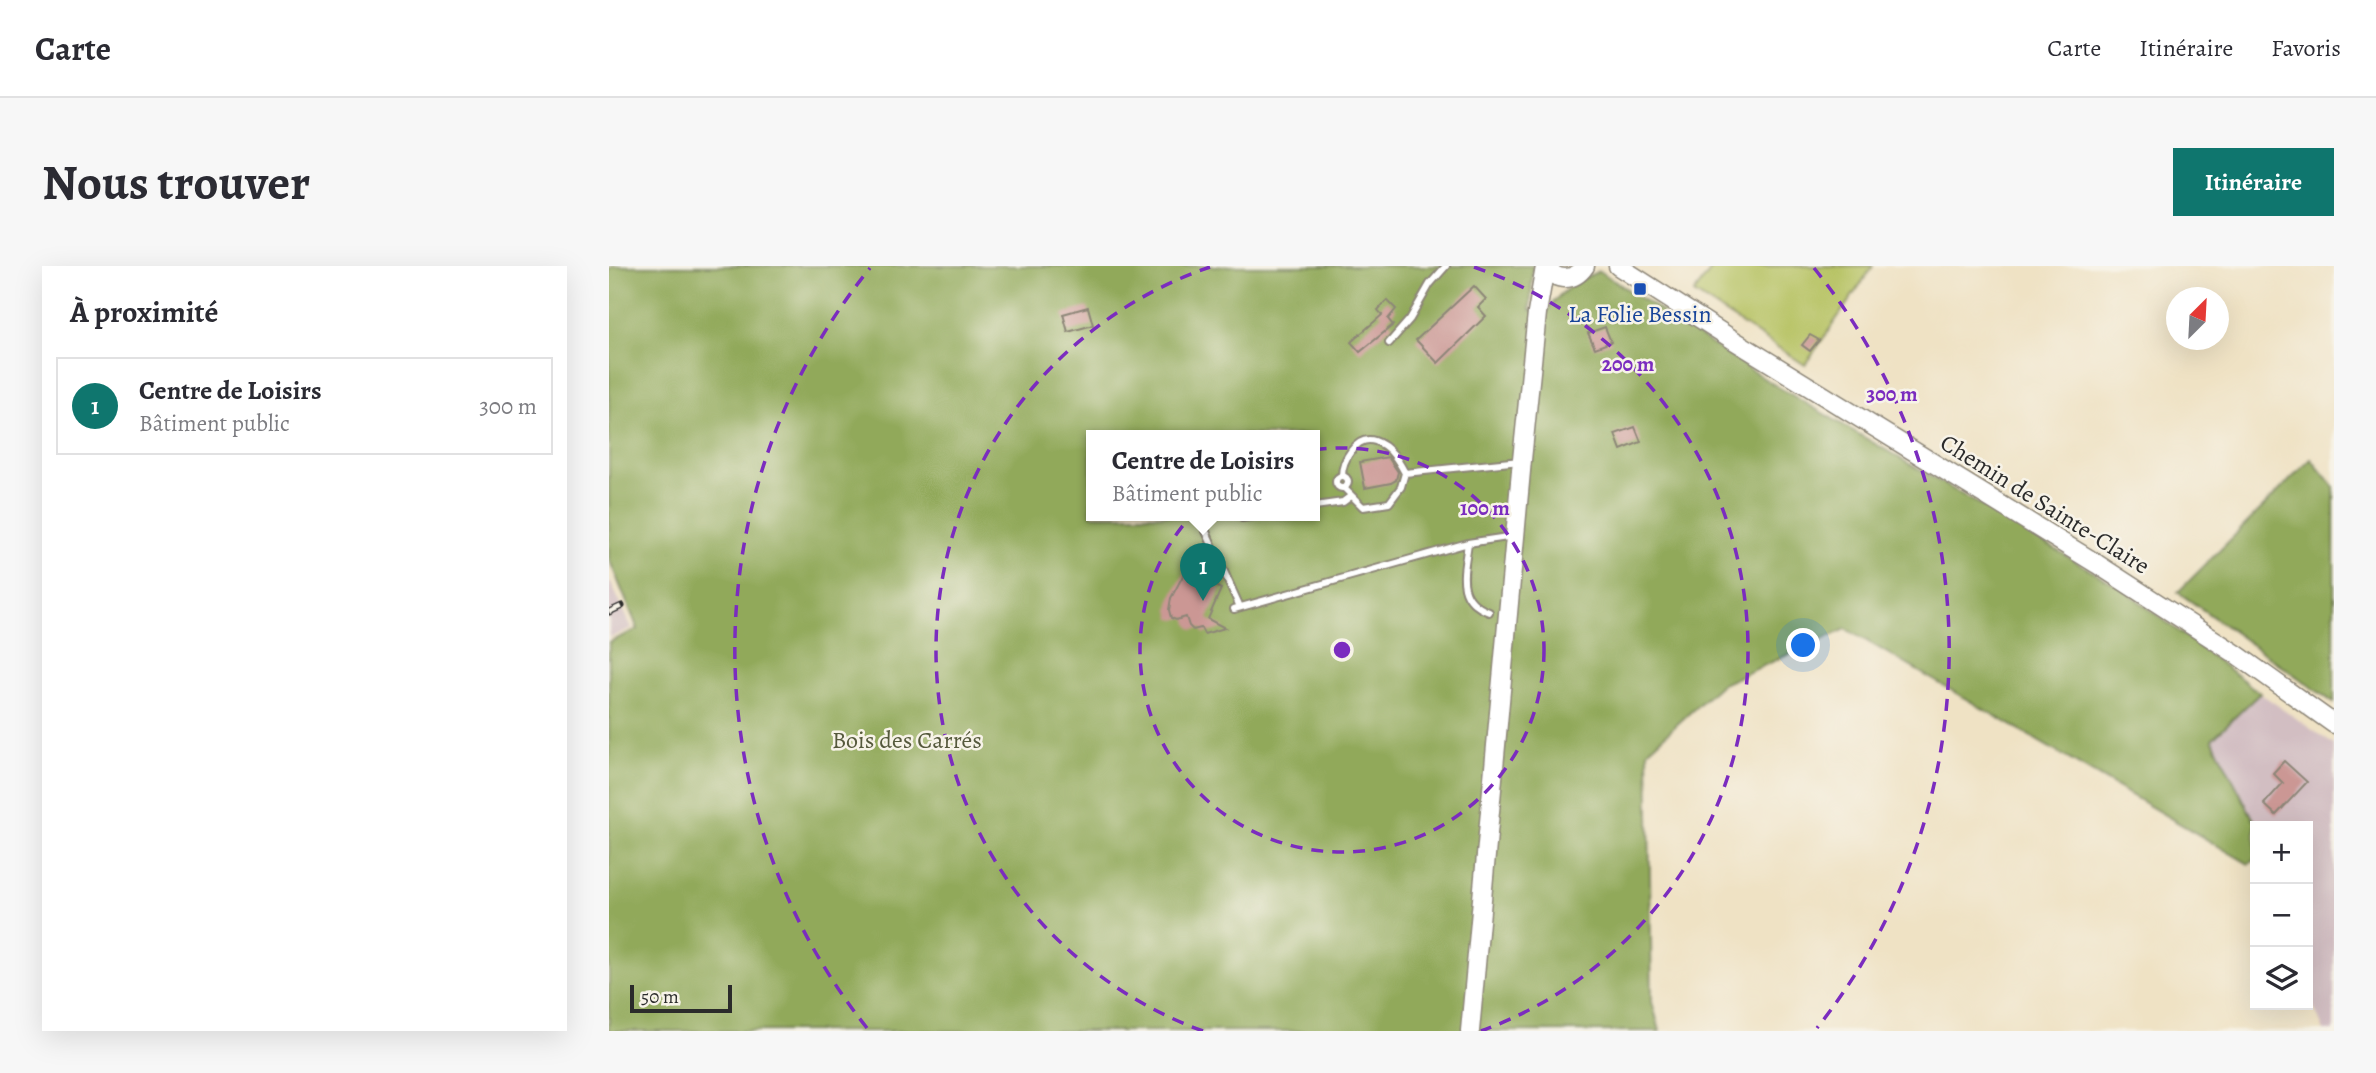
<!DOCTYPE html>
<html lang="fr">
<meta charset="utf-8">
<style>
body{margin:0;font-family:Alegreya,serif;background:#f7f7f7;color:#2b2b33}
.controls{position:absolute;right:21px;bottom:21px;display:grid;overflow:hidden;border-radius:0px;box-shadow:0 7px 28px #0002}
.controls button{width:63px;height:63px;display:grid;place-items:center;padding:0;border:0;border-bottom:2px solid #e1e1e2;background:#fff;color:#2b2b33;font:35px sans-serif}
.compass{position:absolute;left:1557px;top:21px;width:63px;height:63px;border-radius:50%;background:#fff;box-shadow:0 7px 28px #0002;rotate:24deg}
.scale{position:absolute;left:21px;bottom:18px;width:102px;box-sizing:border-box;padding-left:7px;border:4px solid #2b2b2b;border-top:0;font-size:19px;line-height:24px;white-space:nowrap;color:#2b2b2b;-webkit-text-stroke:5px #f7f3e8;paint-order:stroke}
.you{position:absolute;left:1195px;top:380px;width:24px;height:24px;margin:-18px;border:5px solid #fff;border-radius:50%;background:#1a73e8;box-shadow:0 0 0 10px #1a73e833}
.badge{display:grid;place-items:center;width:46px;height:46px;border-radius:50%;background:#0f766e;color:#fff;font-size:23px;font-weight:700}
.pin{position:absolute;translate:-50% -58px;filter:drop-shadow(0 2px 4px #0008)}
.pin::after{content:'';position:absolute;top:37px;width:24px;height:21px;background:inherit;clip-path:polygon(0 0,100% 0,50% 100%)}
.popup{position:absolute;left:477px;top:164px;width:234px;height:91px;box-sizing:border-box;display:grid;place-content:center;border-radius:0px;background:#fff;filter:drop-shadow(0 2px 5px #0005);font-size:23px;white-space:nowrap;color:#7c7c81}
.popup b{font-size:26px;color:#2b2b33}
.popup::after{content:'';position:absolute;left:50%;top:100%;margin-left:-14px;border:14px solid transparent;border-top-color:#fff}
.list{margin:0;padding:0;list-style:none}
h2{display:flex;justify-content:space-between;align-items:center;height:91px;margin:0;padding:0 28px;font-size:30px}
h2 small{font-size:23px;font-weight:400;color:#7c7c81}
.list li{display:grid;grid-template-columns:46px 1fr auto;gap:21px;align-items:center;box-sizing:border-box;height:98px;margin:0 14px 14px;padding:0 14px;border:2px solid #e1e1e2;border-radius:0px}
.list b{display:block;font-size:26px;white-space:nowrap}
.list p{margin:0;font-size:23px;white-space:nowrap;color:#7c7c81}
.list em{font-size:23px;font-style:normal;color:#7c7c81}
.icon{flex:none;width:38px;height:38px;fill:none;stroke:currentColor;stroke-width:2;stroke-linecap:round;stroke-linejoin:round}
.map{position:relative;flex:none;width:1725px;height:765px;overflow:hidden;border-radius:0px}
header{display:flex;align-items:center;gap:42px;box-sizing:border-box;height:98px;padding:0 35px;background:#fff;border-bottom:2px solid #e1e1e2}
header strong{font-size:33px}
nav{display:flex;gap:38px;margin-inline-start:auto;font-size:24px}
.intro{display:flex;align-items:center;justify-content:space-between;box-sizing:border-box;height:168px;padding:0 42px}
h1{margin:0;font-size:49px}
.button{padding:18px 32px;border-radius:0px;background:#0f766e;color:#fff;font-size:24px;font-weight:700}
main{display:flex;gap:42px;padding:0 42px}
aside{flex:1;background:#fff;border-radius:0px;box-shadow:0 7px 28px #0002}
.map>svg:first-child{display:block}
.industrial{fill:#d2bec2}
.green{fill:#b7c365;stroke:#717748;stroke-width:2}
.forest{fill:#91a95a;stroke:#5e6a42;stroke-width:2;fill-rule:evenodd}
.building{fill:#cb9794}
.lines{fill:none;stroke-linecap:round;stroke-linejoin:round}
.service-casing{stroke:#8d8678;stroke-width:10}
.secondary-casing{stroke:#8d8678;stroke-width:21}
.service{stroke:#fff;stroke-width:6}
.secondary{stroke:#fff;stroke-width:18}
.rail-casing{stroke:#2b2b2b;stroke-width:7}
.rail{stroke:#f7f3e8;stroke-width:4.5;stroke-dasharray:13;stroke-linecap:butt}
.ring{fill:none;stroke:#7b2cbf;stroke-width:3.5;stroke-dasharray:12 9}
.transit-dot{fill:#1a4fb4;stroke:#f7f3e8;stroke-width:2.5}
.labels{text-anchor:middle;stroke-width:5;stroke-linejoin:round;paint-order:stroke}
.transit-label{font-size:24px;fill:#164399;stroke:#f7f3e8}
.street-label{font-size:24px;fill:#2b2b2b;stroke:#f7f3e8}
.park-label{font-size:24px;fill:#55593c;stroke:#f7f3e8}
.centre{fill:#7b2cbf;stroke:#f7f3e8;stroke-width:3.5}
.ring-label{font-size:21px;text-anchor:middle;font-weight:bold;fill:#7b2cbf;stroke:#f7f3e8;stroke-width:5;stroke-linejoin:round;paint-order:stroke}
</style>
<header>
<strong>Carte</strong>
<nav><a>Carte</a><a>Itinéraire</a><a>Favoris</a></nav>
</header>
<div class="intro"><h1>Nous trouver</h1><a class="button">Itinéraire</a></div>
<main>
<aside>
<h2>À proximité<small></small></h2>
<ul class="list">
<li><span class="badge">1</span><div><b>Centre de Loisirs</b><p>Bâtiment public</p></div><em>300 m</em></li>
</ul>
</aside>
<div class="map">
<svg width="1725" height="765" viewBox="0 0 1725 765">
<rect width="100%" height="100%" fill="#f7f3e8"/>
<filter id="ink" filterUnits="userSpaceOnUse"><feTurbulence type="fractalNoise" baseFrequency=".0143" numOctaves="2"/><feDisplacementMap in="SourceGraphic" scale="14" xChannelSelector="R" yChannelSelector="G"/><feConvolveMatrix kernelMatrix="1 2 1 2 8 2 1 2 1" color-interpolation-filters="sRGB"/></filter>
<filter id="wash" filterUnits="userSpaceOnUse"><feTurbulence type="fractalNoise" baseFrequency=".00686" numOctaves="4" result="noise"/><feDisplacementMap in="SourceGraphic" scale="28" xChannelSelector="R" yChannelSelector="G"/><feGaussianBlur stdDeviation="1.57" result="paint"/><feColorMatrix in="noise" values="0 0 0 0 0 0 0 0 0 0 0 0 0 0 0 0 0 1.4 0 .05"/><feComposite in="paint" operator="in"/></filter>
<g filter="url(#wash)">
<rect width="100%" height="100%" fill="#efe2c4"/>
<path class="industrial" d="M0,313l23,49 -23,10z
M1651,427l74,52v286h-10l-16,-37v-168h-51l-45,-87z"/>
<path class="green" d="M1105,0h159l-68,99 -111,-72z"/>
<path class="forest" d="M5,0h919l-3,44 15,5c12,-23 31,-33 54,-44l169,110 355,208 137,104 -48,46 45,87h-2v34l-6,4 -403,-235 -126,56 -72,66 4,251 8,29h-1051v-389l29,-13 -29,-70v-290zM482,169h224v80h-224z
M1702,193l23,28v216l-156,-111z"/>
<g id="blocks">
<path class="building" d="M865,20l12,13 -8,8 8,9 -48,47 -22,-23z
M778,34l9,9 -8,10 5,6 -33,27 -9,-10 31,-27 -4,-5z
M479,41l5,18 -25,7 -5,-18z
M996,61l6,15 -16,6 -7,-15z
M1201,69l9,5 -9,11 -8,-6z
M1026,161l6,15 -20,8 -6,-16z
M779,191l10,15 -2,8 -5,3 -26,5 -5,-26z
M577,304l10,6 3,-4 18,11 -2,3 6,3 -13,30 17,9 -21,6 -3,-6 -8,2 -4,-4 -3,-9 -10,3 -5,-2 -2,-8 2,-12z
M1675,495l23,21 -31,33 -12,-11 19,-21 -10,-10z"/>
</g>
</g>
<g filter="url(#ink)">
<use href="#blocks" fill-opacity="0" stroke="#8d8678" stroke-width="2"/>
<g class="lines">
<defs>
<path id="service" d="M780,77l21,-24 20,-35 16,-18
M796,207l115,-12
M727 216a6 6 0 1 1 12 0a6 6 0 1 1-12 0Z
M733,210c0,-15 14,-41 33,-35 15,5 23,19 30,32l-4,14 -12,16 -26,4 -19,-19
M706,240l28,-4 8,-6
M633,252l23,-3
M595,261l36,80
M859,277c-4,30 -13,56 21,69
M625,343l234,-66 46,-7"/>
<path id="secondary" d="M936,0c11,16 29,16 40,0
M1009,0l117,75 362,223 139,90 98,70
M861,765l52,-571 15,-147 8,-46"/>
</defs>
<use href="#service" class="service-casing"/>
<use href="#secondary" class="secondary-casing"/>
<use href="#service" class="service"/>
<use href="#secondary" class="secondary"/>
<defs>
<path id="rail" d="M0,346l13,-6"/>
</defs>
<use href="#rail" class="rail-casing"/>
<use href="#rail" class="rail"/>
</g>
</g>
<g class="ring">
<circle cx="733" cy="384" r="202"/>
<path d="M594 765A405 405 0 0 1 601 1M865 1A405 405 0 0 1 872 765"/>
<path d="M258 762A607 607 0 0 1 261 2M1205 2A607 607 0 0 1 1208 762"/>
</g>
<rect class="transit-dot" x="1024" y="16" width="14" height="14" rx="3.5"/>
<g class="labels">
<g class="transit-label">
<text x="1031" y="56">La Folie Bessin</text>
</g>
<g class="street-label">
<text transform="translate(1436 238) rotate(32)" y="8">Chemin de Sainte-Claire</text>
</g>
<g class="park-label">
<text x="298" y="482">Bois des Carrés</text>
</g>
</g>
<circle cx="733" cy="384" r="10" class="centre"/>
<g class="ring-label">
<text x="1019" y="105">200 m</text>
<text x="1283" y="135">300 m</text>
<text x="876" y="249">100 m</text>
</g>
</svg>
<div class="controls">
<button>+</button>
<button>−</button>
<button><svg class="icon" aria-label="layers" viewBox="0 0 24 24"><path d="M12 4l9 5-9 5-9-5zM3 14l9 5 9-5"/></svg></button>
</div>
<svg class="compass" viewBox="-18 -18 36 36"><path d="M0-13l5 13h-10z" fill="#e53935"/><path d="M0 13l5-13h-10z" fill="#7c7c81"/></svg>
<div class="scale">50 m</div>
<div class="you"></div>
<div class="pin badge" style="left:594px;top:335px">1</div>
<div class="popup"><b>Centre de Loisirs</b>Bâtiment public</div>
</div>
</main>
